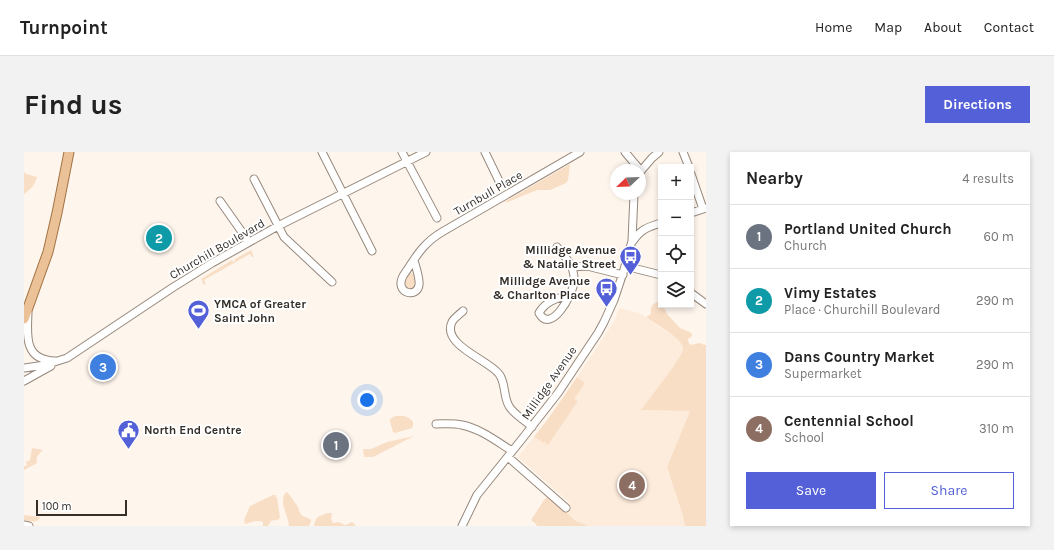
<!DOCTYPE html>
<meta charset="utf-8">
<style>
body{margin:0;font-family:Karla,sans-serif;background:#f2f2f2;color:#222}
.controls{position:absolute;right:12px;top:12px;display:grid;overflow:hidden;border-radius:0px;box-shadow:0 2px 6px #0003}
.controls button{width:36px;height:36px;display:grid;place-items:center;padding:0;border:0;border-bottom:1px solid #e0e0e0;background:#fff;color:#222;font:20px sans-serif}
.compass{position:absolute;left:586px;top:12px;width:36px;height:36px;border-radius:50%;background:#fff;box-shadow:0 2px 6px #0003;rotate:247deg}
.scale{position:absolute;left:12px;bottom:10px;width:91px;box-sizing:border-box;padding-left:4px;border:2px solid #352f2a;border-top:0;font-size:11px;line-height:14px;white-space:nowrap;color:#352f2a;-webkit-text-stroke:3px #fff;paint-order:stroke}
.you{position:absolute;left:343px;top:248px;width:14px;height:14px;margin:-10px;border:3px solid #fff;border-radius:50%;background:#1a73e8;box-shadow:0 0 0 6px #1a73e833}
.badge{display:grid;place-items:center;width:26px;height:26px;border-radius:50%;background:#5360d7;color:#fff;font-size:13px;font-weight:700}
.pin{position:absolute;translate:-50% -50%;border:2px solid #fff;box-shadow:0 1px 4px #0006}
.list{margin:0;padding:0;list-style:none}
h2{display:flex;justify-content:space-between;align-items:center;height:52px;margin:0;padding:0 16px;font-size:17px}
h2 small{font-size:13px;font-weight:400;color:#767676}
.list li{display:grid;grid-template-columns:26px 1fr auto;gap:12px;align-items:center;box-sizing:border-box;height:64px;padding:0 16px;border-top:1px solid #e0e0e0}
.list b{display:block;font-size:15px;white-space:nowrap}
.list p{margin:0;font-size:13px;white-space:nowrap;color:#767676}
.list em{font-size:13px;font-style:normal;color:#767676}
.actions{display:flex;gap:8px;padding:12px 16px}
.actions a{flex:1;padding:9px 0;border:1px solid #5360d7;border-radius:0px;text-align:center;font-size:14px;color:#5360d7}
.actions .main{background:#5360d7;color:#fff}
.icon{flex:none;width:22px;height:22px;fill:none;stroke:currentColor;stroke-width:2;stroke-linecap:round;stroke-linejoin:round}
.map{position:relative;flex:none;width:682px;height:374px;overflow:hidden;border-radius:0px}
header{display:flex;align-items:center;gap:24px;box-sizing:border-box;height:56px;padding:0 20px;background:#fff;border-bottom:1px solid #e0e0e0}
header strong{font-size:19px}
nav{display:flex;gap:22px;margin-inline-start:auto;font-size:14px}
.intro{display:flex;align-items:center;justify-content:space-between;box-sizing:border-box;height:96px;padding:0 24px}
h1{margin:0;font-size:28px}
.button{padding:10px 18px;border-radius:0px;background:#5360d7;color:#fff;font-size:14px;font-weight:700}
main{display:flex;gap:24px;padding:0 24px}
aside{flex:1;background:#fff;border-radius:0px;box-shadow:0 2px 6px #0003}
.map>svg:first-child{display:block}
.built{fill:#fdecdc}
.green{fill:#f9dec6}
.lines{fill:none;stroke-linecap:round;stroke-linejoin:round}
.minor-casing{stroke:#96887c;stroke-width:9}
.major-casing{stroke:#a27343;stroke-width:11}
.minor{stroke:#fff;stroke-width:7}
.major{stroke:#ebc197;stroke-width:9}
.labels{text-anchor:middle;stroke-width:4;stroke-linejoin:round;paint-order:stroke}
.street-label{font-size:12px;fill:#352f2a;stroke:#fff}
.poi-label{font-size:12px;font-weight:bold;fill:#352f2a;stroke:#fff;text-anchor:end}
</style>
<header>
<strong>Turnpoint</strong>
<nav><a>Home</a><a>Map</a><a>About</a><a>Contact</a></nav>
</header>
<div class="intro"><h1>Find us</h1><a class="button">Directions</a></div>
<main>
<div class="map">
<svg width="682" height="374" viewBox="0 0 682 374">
<rect width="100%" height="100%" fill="#fef5ed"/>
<path class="built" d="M595,156l20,5 36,24 8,9v4l-2,5 -7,10v1l-32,44 48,1 -23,56 16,49 2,10h-96l-12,-5 -13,-11 6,-7 -52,-46 25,-31 15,-20 57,-86z"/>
<path class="green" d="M546,12l-2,16 -2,3 -16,7h-12l-6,2 -24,10h-4z
M0,20l2,2 11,3c-2,8 -6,12 -13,17z
M227,98l3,7h-2l-2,-3 -46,26 2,4 -2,1 -3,-6 31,-19 1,2 2,-1v-2z
M387,121l2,1 3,9 -1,4 -5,2 -4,-3 -1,-5 5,-7z
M636,149l1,4h2l4,9 13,14 10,4 2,2v2l-4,3c1,10 6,4 12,4 2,1 4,2 6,2v181h-21l-2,-10 -16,-49 23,-56 -49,-1 33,-44v-1c3,-5 8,-10 9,-16 1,-10 -29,-26 -37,-32l5,-3c-1,-8 1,-10 9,-13z
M553,225l8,6 -11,16 4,2 -30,44 -3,-3 -1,1 -10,-6 14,-18z
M380,264c6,2 12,5 8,12l-17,5 -2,-1 -3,-11v-2l5,-3z
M390,284l-41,21h-8l-1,-1 -1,-7h8l16,-7z
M8,296l11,2c-3,3 -8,7 -6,13l-13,7v-4h3l-1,-4 4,-2z
M263,340c3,4 6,7 8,11 8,9 0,11 15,16l1,2 -2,5h-20c-1,-12 -10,-22 -4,-33z
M249,343h2l2,3 3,19c-2,5 -5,2 -9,4l-3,5h-5v-4c-7,-3 -12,1 -18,2l-1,-4 6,-14z
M525,344l27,25 13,5h-53l1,-1 -6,-5 13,-20z
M303,361h4l1,1 -1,6 2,3 6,-1c8,4 5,4 13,0l4,4h-42c2,-10 4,-9 13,-13z
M0,363l16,2c-2,7 -10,4 -16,3z"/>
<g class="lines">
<defs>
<path id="minor" d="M298,0l50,99
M378,0l35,66
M461,0l14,29
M601,0l16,19
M659,0l6,15
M616,20l12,-14 7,-6
M667,22l12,35
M230,27l30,58 48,45
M196,49l29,41
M667,61l15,-5
M609,89c8,-12 15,-14 28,-18
M533,95c4,5 12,14 15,20 1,4 3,12 2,15 -1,12 -23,53 -35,31 6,-11 19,-16 31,-17
M390,108c2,8 6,18 5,25 -2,14 -25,8 -16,-9 13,-19 19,-32 39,-44l138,-80
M601,114l36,9
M548,115l15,-1 36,9
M667,141l15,11
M439,159c-3,3 -9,7 -11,11 -11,23 37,38 47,52 7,9 4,22 10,32 4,8 17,15 23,21
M4,161c-1,23 -4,47 27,48
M0,216l21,-3 22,-7 105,-70 40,-25 66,-37 148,-74
M0,229l27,-15
M412,272c9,0 17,-1 26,1 19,4 34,16 50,26
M484,305l58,51
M0,373l5,1
M438,374l15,-31 45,-56 36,-46 40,-60 6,-11 10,-22 9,-27 9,-32 2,-47"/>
<path id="major" d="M0,167l24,-67 9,-39 12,-61"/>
</defs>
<use href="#minor" class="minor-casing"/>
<use href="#major" class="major-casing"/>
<use href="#minor" class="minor"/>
<use href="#major" class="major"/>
</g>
<defs>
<symbol id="bus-pin" viewBox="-11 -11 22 30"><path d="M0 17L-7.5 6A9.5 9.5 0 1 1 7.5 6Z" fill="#5360d7" stroke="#fff"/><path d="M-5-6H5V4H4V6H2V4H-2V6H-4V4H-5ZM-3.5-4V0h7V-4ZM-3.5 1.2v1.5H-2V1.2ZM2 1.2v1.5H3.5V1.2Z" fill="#fff"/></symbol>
<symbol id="stadium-pin" viewBox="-11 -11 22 30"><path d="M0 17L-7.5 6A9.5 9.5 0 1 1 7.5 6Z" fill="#5360d7" stroke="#fff"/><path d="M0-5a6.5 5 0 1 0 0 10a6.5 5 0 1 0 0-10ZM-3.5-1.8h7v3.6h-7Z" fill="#fff"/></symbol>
<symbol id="civic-pin" viewBox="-11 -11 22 30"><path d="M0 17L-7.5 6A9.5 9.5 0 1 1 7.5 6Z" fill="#5360d7" stroke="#fff"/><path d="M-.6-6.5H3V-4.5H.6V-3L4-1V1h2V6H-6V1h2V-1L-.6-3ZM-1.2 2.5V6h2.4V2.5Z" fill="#fff"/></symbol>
</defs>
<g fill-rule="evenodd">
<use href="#bus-pin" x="594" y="92" width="25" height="34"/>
<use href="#bus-pin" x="570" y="124" width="25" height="34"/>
<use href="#stadium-pin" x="162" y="146" width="25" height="34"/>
<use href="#civic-pin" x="92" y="266" width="25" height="34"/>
</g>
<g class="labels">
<g class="street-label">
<text transform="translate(464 41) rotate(-30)" y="4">Turnbull Place</text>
<text transform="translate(193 97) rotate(-30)" y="4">Churchill Boulevard</text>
<text transform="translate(525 231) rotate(-55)" y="4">Millidge Avenue</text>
</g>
<g class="poi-label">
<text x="592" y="102">Millidge Avenue<tspan x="592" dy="14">&amp; Natalie Street</tspan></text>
<text x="566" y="133">Millidge Avenue<tspan x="566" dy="14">&amp; Charlton Place</tspan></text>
<text x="190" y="156" text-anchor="start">YMCA of Greater<tspan x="190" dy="14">Saint John</tspan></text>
<text x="120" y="282" text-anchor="start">North End Centre</text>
</g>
</g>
</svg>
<div class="controls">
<button>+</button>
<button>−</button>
<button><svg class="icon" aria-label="locate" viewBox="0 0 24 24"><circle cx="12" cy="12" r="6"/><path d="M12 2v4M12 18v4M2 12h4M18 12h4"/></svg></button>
<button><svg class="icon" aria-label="layers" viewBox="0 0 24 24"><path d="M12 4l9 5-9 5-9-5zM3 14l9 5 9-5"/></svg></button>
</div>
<svg class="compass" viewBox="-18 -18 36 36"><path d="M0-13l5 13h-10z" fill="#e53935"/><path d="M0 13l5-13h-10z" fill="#767676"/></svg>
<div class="scale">100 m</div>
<div class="you"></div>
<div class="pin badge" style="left:312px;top:293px;background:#6b7280">1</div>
<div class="pin badge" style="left:135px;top:86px;background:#0f9aa8">2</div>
<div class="pin badge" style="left:79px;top:215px;background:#3f7fe0">3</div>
<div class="pin badge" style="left:608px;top:333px;background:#8d6e63">4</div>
</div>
<aside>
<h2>Nearby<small>4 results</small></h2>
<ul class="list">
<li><span class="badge" style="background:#6b7280">1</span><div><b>Portland United Church</b><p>Church</p></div><em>60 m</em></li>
<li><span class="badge" style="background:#0f9aa8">2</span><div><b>Vimy Estates</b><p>Place · Churchill Boulevard</p></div><em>290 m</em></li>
<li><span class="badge" style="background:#3f7fe0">3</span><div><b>Dans Country Market</b><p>Supermarket</p></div><em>290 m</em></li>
<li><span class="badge" style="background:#8d6e63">4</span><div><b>Centennial School</b><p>School</p></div><em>310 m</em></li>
</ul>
<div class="actions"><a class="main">Save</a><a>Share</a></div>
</aside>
</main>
